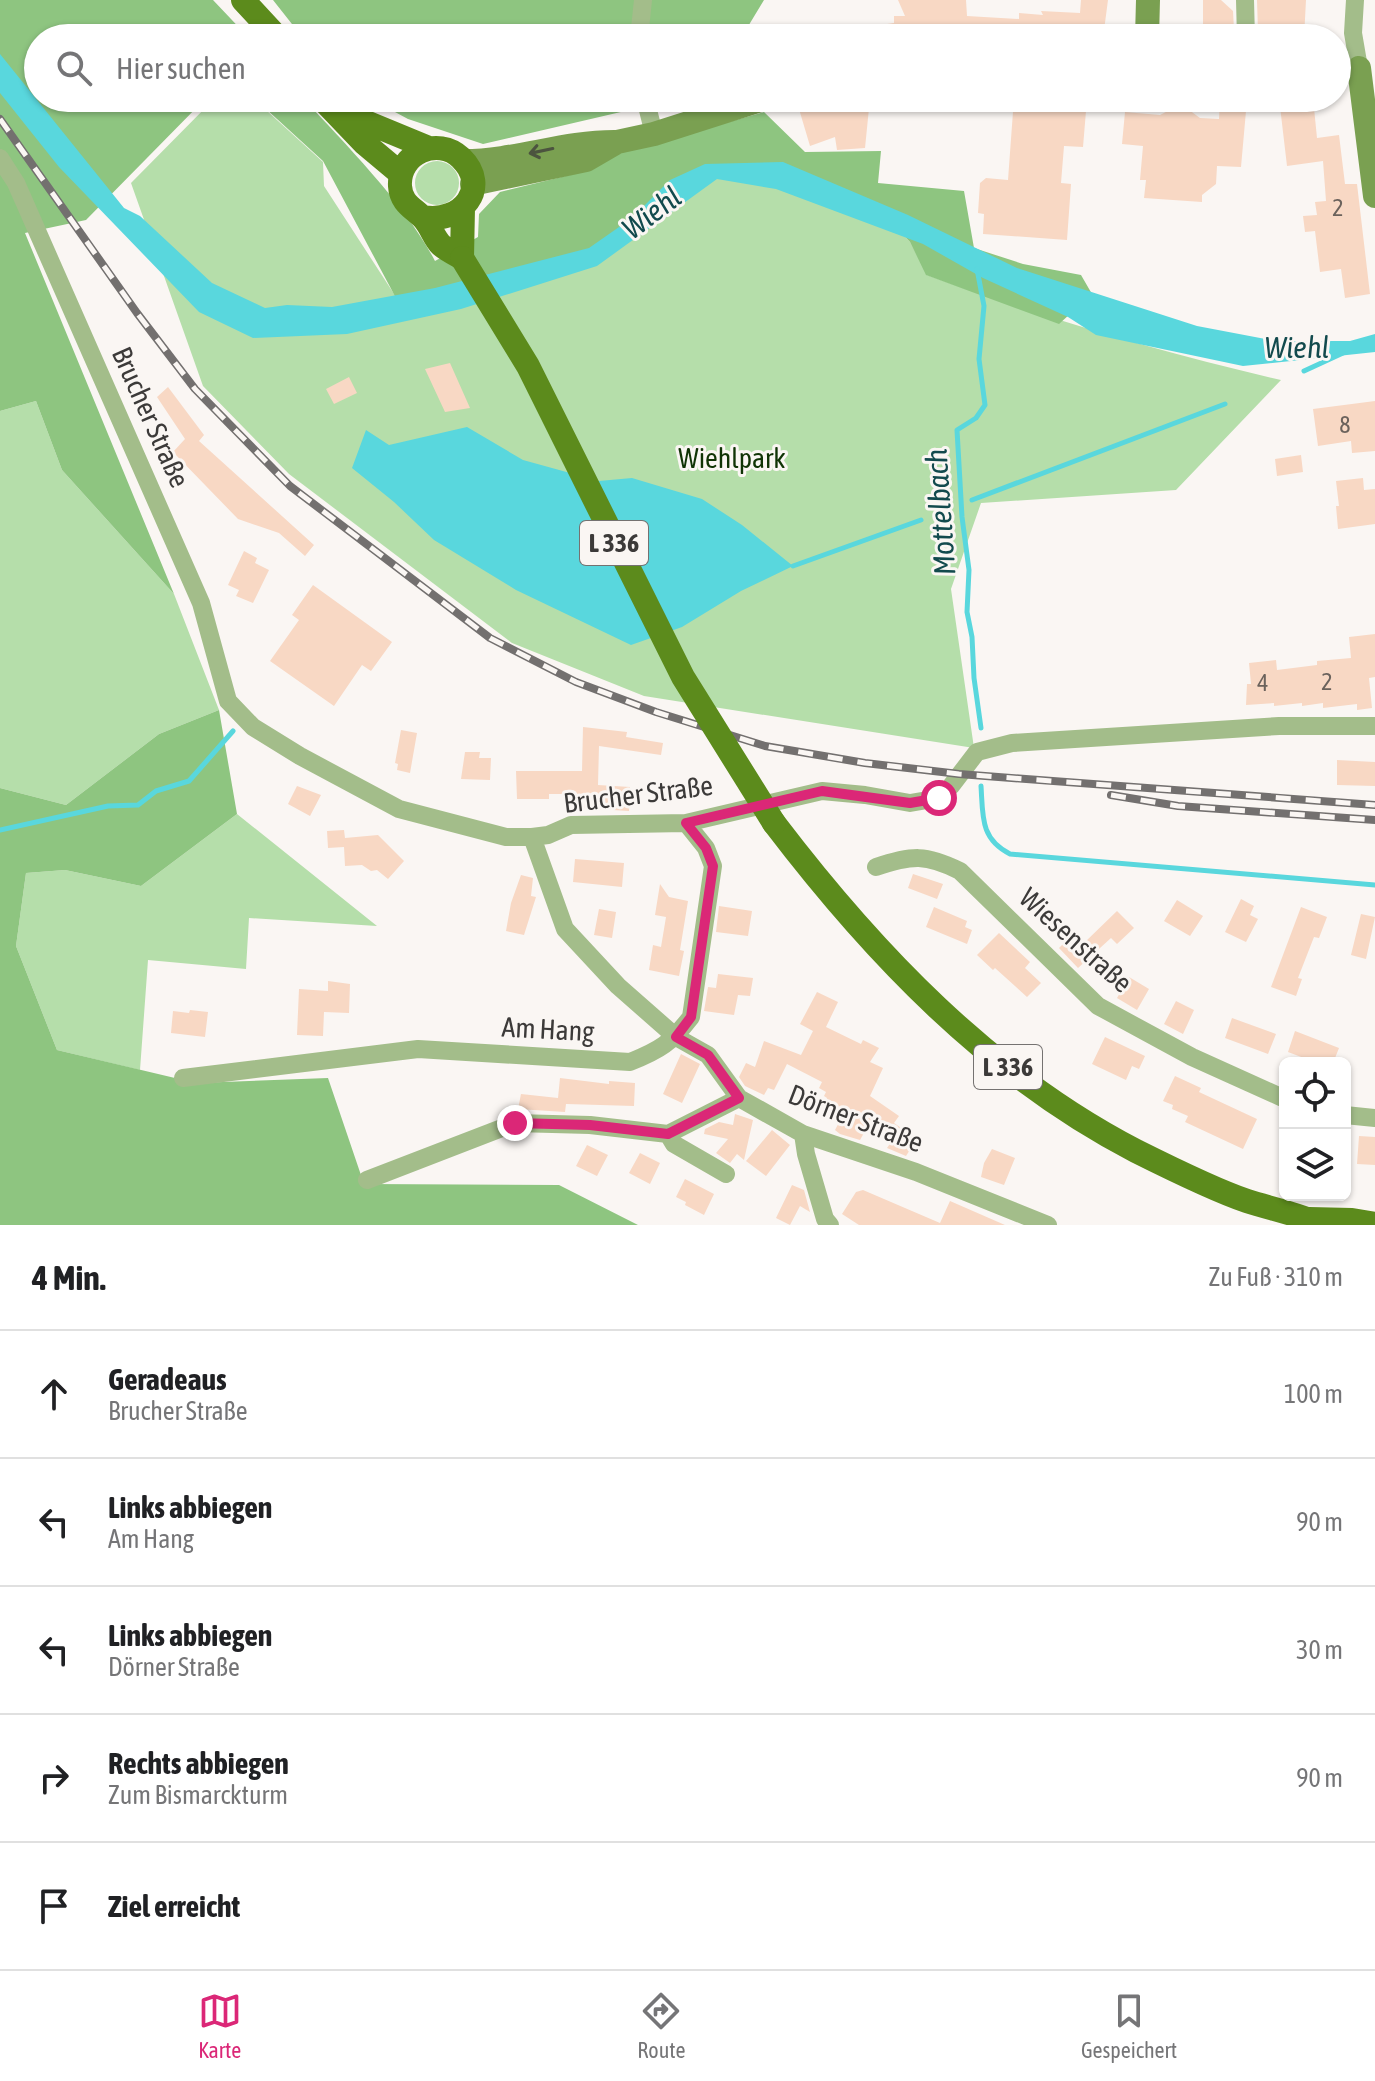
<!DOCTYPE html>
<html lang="de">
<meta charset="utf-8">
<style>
body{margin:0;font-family:"Asap Condensed",sans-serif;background:#f2f2f2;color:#202124}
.controls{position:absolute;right:24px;bottom:24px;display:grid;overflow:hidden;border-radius:12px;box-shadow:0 2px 6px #0004}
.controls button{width:72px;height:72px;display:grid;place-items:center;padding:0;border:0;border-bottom:2px solid #e0e0e0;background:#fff;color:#202124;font:40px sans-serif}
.stop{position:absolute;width:24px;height:24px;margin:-18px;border:6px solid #db2777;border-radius:50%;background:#fff}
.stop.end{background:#db2777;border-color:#fff;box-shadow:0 2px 8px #0008}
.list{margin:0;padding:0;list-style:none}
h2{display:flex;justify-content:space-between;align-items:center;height:104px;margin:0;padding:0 32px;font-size:34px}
h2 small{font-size:26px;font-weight:400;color:#757577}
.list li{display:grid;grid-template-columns:52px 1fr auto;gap:24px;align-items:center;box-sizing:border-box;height:128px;padding:0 32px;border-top:2px solid #e0e0e0}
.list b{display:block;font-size:30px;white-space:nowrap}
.list p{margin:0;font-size:26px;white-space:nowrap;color:#757577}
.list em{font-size:26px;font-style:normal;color:#757577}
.icon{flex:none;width:44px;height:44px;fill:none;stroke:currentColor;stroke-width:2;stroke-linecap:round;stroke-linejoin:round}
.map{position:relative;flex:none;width:1375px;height:1225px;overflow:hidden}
.search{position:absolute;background:#fff;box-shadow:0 2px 6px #0004;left:24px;right:24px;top:24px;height:88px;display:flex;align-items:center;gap:20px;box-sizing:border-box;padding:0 28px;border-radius:44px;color:#757577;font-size:30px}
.sheet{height:744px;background:#fff}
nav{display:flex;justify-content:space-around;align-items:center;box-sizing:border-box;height:112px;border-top:2px solid #e0e0e0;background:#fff;font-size:22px;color:#757577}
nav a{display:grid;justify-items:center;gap:4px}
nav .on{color:#db2777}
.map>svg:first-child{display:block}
.green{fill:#b5deaa}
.forest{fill:#8ec580}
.water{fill:#59d7dd}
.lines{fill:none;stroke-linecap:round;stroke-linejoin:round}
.stream{stroke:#59d7dd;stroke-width:5}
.building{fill:#f8d8c4}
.street{stroke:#a3bd8a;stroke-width:18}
.secondary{stroke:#7aa051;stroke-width:24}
.primary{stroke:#5c8b1c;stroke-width:24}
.rail-casing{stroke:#73706f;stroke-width:8}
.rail{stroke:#faf6f3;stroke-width:5;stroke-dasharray:15;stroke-linecap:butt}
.primary-bridge{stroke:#5c8b1c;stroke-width:24}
.oneway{stroke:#4c543f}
.route{stroke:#db2777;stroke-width:10}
.labels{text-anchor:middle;stroke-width:6;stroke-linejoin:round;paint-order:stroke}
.number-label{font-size:24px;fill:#6b625c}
.shield{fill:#faf6f3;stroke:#757271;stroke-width:2}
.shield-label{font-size:26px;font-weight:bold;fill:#3c3a39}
.street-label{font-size:28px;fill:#3c3a39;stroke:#faf6f3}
.park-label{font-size:28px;fill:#103405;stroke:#faf6f3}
.water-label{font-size:30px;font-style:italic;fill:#124a4d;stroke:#faf6f3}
</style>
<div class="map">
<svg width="1375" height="1225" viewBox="0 0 1375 1225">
<rect width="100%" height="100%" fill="#faf6f3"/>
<path class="green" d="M215,98h38l70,64 1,24 74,114 312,-134 169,42 31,34 17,33c117,43 233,77 354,105l-105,110 -195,13 -30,86 23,159 -330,-52 -132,-53 -223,-169 -86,-88 -72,-203z
M415 183a22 22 0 1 1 44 0a22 22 0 1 1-44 0Z
M36,401l26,69 112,124 45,116 -60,24 -93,71 -66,-17v-377z
M237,814l140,112 -128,-8 -3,51 -98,-9 -8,110 -83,-20 -41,-104 10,-73 39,-3 76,16z"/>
<path class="forest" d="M0,0h213l36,38h-211v60h168l-120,122 -61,13 149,361 -112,-124 -26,-69 -36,10z
M273,0h491l-23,38h-438z
M254,98h49c43,47 103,107 132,163l43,-24 1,-23 21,-22 78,-19 45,-21 141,-40 41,40 76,-1 -3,32 86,8 10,57 49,16 58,11 11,19 -33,30 -133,-49 -16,-33 -31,-34 -169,-42 -91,68 -40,23 -182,43 -74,-139z
M369,98h312l-198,46 -75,-25z
M219,710l18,104 -96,72 -76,-16 -39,3 -10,73 41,104 139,33 132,-5 36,106 195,1 79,40h-638v-437l66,17 93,-71z"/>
<path class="water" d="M0,54l124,154 16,8 72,67 53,25 22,-3 45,2 103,-19 154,-40 43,-30 38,-38 35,-16 78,-2 125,53 109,53 180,58 79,15h74l25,-7v18l-132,14 -147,-31 -28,-18 -85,-39 -60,-34 -147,-55 -59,-10 -120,87 -136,43 -114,25 -94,4 -54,-26 -140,-145 -59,-74z
M467,427l56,33 76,21 33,-3 70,21 40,26 51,41 -52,25 -59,36 -51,18 -115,-55 -82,-50 -40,-38 -42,-34 14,-38 23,15z"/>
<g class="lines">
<path class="stream" d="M977,269l7,37 -5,53 6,46 -9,13 -19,12 5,87 7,53 -2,42 5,25 2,41 7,50
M1304,371l39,-18
M972,500l253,-96
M793,566l128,-46
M981,786c2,30 -1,53 29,68l365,31
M0,830l108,-24 30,-1 18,-14 33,-10 44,-50"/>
</g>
<path class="building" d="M898,0h68l1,16 52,3v-6l24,2 -2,-4 39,2 1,-13h27l-5,38h-256l-1,-8 48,-7v-7h11z
M1203,0h18l12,11 1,19 -31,1z
M1257,0h49l-2,38h-33v-5l-13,-1z
M833,98h37l-5,50 -28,2 -2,-13 -25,9 -11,-37z
M1014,98l73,1 -4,48 -19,-1 -3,37 10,1 -4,56 -84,-6 1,-20 -6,-1 2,-30 6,-5 22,2z
M1239,98h38l1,10 -32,3 -5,56 -24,-1 -1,18 -14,11v7l-58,-4 2,-18h-6l3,-34 -21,-2 3,-32 35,3 21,-11 19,14 19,1 1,-19z
M1279,98h34l4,40 22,-3 6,49h12l13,110 -25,4 -4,-29 -21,3 -5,-41 -10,1 -2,-16 14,-1 -2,-13 11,-1 -3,-40 -36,5z
M450,363l20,45 -25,4 -20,-43z
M349,377l8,16 -23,11 -8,-15z
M168,387l36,48 -5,6 115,104 -9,11 -26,-23 -41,-14 -65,-67 12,-13 -28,-42z
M1375,401v50l-23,2 -1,-12 -33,5 -5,-37z
M1301,455l2,17 -26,4 -2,-17z
M1363,478l1,12 11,-1v35l-37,5 -2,-23h3l-3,-25z
M244,551l13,7 -2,5 14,7 -16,33 -17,-7 3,-6 -11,-5z
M313,585l79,57 -21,29 -9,-6 -28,41 -64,-45 29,-41 -7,-5z
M1375,634v43l-6,1 3,30 -15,2v-6l-34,4v-5l-21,3v-3l-28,3v-3l-28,2 1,-21h4l-2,-21 27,-3 1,10 40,-5v-4l34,-3 -2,-21z
M583,727l44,5 -1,5 37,6 -2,12 -62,-9 -1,39 32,2 -1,24 -49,-3 1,-14h-32v5h-32l-1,-28h66z
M401,730l16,3 -7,40 -13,-3 1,-6 -3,-1z
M465,752h15l-1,6h12l-1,22 -29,-1z
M1337,760l38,2v24l-38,-1z
M297,786l24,9 -11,21 -22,-12z
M344,830l1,8 33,-3 26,26 -16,18 -11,-9 -6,1 -9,-6 -17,1 -1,-19 -16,1 -1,-17z
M575,859l49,4 -2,24 -49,-5z
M913,874l30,10 -6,15 -29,-11z
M521,875l12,3 -2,18 5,1 -12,38 -18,-4 5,-28z
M660,884l9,13 19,4 -8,49 4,1 -5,25 -30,-6 4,-25 8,2 5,-30 -11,-2z
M1241,899l13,7 -4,9 8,4 -12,23 -21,-10z
M1177,900l26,16 -13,20 -26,-15z
M719,906l33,5 -4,25 -32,-4z
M934,907l33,14 -2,6 7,3 -5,14 -41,-17z
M1301,907l26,10 -8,21 -5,-1 -16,41 4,1 -6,17 -25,-9z
M599,909l17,3 -4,26 -18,-3z
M1117,911l17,17 -17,16 -6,-6 -33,30 -19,-20 16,-16 10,10z
M1361,914l14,3 -9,42 -15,-4z
M999,933l31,29 -5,6 16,15 -14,14 -32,-29 -2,2 -16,-15z
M718,974l35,4 -3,18 -12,-1 -4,20 -30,-4 4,-24 8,1z
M1129,977l20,12 -12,21 -20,-12z
M328,981l22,3 -1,29 -25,-1 -1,24 -26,-1 2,-46 29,2z
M817,992l21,10 -12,25 35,17 2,-4 16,8 -9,14 13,6 -13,28 29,20 -5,7 23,16 -11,17 -19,-8 6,-9 -24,-15 -9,16 -20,-6 -5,-4 7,-13 -18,-11 3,-8 -3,-2 2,-4 -7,-4 3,-6 -35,-18 -13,26 -6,-2 -4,7 -19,-9 -6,-9 7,-14 9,4 9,-26 37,14 12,-24 -13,-7z
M1176,1001l18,9 -11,24 -19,-10z
M190,1010l18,2 -3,25 -34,-4 2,-22 16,2z
M1232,1018l44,16 -8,20 -43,-16z
M1295,1031l44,17 -6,15h-16l-29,-11z
M1105,1037l40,19 -6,13 -7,-3 -6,14 -34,-16z
M681,1054l19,10 -18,39 -19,-9z
M1175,1076l26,12 -2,4 58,27 -14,30 -58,-27 3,-6 -16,-7 1,-4 -10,-4z
M560,1078l49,6v-3l26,2 -1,23 -68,-2 -1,8 -47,-3 3,-15 37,4z
M735,1114l18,6 -9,40 -7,-6 -7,9 -14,-10 12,-14 -24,-5 1,-5 14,-7 14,3z
M772,1130l18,15 -24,31 -20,-15z
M1359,1136l16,1v28l-18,-1z
M587,1145l21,10 -11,21 -21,-10z
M992,1149l23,9 -11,27 -23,-8 3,-14z
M640,1153l20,10 -10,21 -21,-11z
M685,1179l29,15 -10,21 -19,-10 1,-3 -10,-5z
M792,1185l12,5 6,22 -10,-6 -10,19 -14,-7z
M863,1190l77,33 10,-22 55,24h-146l-17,-11 14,-22z"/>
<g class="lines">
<path class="street" d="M1245,0l1,38
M1355,0l-2,33 6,35
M639,38l4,-38
M645,98l9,36
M0,158l16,25 185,420 27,98 25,26 47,29 99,53 107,28h26l16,-2 23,-10 115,-2 136,-32 43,4 45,8 29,-5 12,-12 26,-34 35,-9 267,-17h96
M532,837l33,92 53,57 58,51 32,18 31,43 64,36 113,38 132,53
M876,867c36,-12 50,-13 84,4l138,135 94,51 93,42
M183,1078l235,-29 212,13c30,-12 41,-19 61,-45l22,-151 -7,-18 -20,-25
M1345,1115l30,3
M668,1134l6,10 52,30
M803,1134l3,20 19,65 5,6
M367,1180l148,-57 75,2 78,9 71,-36"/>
<path class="secondary" d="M1147,38l1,-38
M1359,68l16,128
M464,161c51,0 99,-19 150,-19
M472,184l114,-24 31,-18 37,-8 113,-36"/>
<path class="primary" d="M243,0l35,38
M321,98l43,45 37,31
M345,102l21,20 63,26
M423,217c39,7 68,-30 38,-59 -23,-22 -63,-5 -61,28 1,18 14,22 24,33 7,8 10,19 17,26 6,5 14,9 21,13
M462,258l1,-50
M774,823c99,130 215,252 362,328 32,16 78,39 111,50 25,8 51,13 75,24
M1309,1219l43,1 23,4"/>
<defs>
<path id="rail" d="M0,119l137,194 58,76 95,97 200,152 86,44 80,30 109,34 100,17 94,11 416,31
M1111,795l67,11 197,14"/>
</defs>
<use href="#rail" class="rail-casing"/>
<use href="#rail" class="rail"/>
<path class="primary-bridge" d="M462,258l66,108 155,311 91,146"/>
</g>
<defs><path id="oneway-shaft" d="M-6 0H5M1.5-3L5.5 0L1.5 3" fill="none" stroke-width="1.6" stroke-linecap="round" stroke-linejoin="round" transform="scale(2)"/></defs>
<use class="oneway" href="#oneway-shaft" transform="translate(541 151) rotate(168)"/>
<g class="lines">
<path class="route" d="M515,1123l75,2 78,9 71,-36 -31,-43 -32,-18 15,-20 22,-151 -7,-18 -20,-25 136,-32 88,12 29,-5"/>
</g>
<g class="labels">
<g class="number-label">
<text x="1338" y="216">2</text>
<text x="1345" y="433">8</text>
<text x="1327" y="690">2</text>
<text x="1263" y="691">4</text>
</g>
<g class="shield">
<rect x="580" y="521" width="68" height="44" rx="6"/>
<rect x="974" y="1045" width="68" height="44" rx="6"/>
</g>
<g class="shield-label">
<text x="614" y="552">L 336</text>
<text x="1008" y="1076">L 336</text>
</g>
<g class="street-label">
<text transform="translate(151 417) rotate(66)" y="10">Brucher Straße</text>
<text transform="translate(638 794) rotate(-7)" y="10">Brucher Straße</text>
<text transform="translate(1076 940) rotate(42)" y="10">Wiesenstraße</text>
<text transform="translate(548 1029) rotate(3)" y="10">Am Hang</text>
<text transform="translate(856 1118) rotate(21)" y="10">Dörner Straße</text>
</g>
<g class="park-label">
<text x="732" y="468">Wiehlpark</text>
</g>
<g class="water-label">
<text transform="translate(652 213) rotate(-37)" y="10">Wiehl</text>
<text x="1297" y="358">Wiehl</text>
<text transform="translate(941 512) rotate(-94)" y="10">Mottelbach</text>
</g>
</g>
</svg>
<div class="controls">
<button><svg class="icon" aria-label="locate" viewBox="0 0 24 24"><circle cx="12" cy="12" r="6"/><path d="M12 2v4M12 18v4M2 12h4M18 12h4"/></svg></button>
<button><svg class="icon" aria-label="layers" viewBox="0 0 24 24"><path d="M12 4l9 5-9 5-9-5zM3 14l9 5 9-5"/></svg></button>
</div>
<div class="stop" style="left:939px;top:798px"></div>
<div class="stop end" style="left:515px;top:1123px"></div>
<div class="search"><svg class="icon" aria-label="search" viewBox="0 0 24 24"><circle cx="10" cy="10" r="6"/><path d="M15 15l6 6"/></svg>Hier suchen</div>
</div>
<section class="sheet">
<h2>4 Min.<small>Zu Fuß · 310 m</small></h2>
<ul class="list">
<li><svg class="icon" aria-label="ahead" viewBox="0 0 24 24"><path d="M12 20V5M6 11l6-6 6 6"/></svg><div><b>Geradeaus</b><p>Brucher Straße</p></div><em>100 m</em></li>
<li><svg class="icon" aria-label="left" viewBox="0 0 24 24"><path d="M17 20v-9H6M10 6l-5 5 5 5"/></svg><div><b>Links abbiegen</b><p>Am Hang</p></div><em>90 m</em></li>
<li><svg class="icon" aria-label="left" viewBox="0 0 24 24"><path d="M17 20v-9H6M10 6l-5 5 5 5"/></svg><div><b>Links abbiegen</b><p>Dörner Straße</p></div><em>30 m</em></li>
<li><svg class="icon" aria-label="right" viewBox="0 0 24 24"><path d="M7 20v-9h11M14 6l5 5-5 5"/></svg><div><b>Rechts abbiegen</b><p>Zum Bismarckturm</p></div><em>90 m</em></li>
<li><svg class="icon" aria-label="arrive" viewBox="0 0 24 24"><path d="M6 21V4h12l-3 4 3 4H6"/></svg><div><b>Ziel erreicht</b></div></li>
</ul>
</section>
<nav>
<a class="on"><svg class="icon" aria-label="map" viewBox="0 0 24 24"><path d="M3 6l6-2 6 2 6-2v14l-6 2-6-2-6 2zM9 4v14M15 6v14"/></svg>Karte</a>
<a><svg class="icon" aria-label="directions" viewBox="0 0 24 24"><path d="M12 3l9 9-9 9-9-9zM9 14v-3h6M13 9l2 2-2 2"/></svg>Route</a>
<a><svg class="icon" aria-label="saved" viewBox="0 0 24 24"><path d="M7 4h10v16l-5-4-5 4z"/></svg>Gespeichert</a>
</nav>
